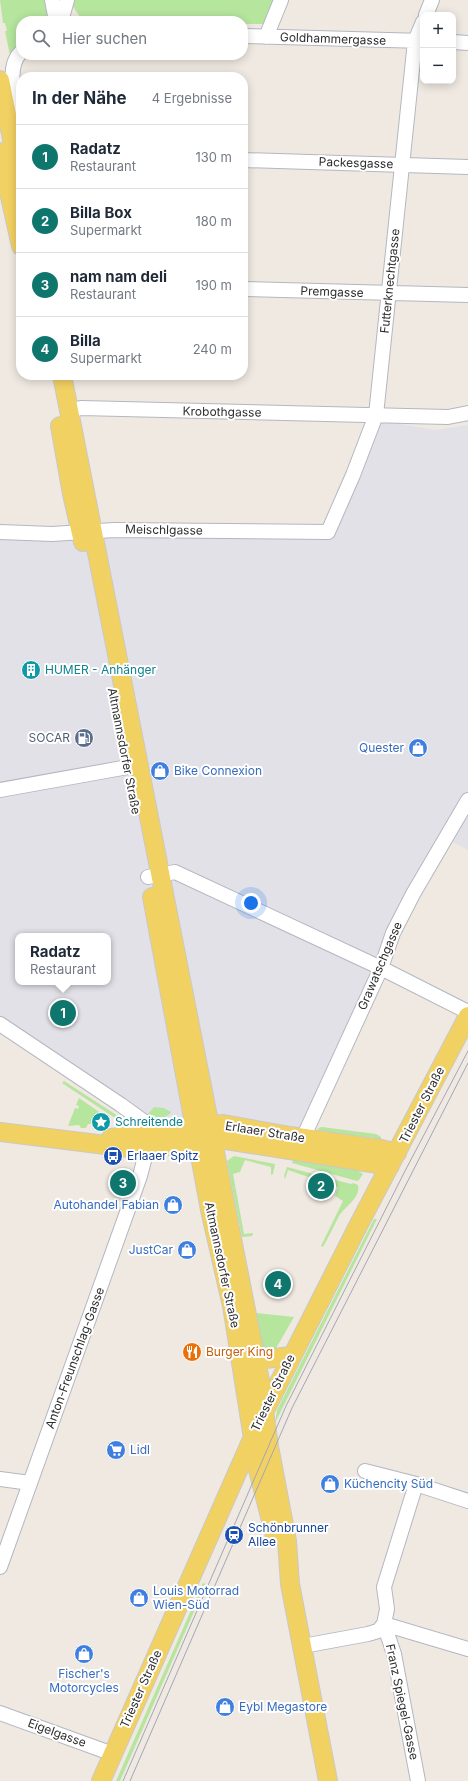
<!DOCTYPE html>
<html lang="de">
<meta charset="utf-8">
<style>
body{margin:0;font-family:Inter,sans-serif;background:#f2f2f3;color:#1f2937}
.controls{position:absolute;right:12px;top:12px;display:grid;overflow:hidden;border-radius:8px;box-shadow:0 2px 10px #0003}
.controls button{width:36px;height:36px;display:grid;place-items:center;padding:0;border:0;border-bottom:1px solid #e0e1e3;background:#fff;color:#1f2937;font:20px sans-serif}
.you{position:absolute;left:251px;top:903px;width:14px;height:14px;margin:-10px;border:3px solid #fff;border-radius:50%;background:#1a73e8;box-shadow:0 0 0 6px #1a73e833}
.badge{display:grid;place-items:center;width:26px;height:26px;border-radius:50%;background:#0f766e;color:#fff;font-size:13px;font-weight:700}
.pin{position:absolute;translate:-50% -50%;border:2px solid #fff;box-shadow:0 1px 4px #0006}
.popup{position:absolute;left:15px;top:933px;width:96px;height:52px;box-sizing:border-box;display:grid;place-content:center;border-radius:8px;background:#fff;filter:drop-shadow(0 1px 3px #0005);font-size:13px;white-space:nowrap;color:#747a83}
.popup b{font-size:15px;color:#1f2937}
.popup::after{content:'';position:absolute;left:50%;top:100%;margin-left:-8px;border:8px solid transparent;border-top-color:#fff}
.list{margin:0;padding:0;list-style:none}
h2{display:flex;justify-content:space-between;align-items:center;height:52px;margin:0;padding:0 16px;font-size:17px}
h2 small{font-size:13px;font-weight:400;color:#747a83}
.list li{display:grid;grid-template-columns:26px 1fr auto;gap:12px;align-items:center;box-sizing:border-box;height:64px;padding:0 16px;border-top:1px solid #e0e1e3}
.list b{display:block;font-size:15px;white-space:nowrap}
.list p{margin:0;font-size:13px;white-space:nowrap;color:#747a83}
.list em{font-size:13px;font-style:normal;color:#747a83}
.icon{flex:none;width:22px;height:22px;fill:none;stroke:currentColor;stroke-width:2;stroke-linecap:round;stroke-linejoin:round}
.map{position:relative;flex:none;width:468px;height:1781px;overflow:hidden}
.search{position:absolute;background:#fff;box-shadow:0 2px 10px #0003;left:16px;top:16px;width:232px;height:44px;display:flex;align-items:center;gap:10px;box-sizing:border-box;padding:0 14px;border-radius:16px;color:#747a83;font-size:15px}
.panel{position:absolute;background:#fff;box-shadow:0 2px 10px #0003;left:16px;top:72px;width:232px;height:308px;border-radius:16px}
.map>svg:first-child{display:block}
.industrial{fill:#e3e1e8;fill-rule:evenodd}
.green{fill:#b6e59e}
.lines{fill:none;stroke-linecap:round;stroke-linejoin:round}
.minor-casing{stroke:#b4b7c1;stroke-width:16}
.major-casing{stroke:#c9c9c9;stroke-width:20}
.minor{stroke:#fff;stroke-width:14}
.major{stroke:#f2d163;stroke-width:18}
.tram{stroke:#a3a6b8;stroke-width:1}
.labels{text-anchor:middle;stroke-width:4;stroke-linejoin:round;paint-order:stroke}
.street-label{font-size:12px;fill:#2e2e2e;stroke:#fff}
.culture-label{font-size:12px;fill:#0d838f;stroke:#fff;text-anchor:start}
.service-label{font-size:12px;fill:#4e5e75;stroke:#fff;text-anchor:end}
.shop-label{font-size:12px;fill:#366cbe;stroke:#fff;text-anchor:start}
.transit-label{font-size:12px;fill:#164399;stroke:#fff;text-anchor:start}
.food-label{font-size:12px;fill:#c56008;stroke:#fff;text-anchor:start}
</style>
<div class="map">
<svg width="468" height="1781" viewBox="0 0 468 1781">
<rect width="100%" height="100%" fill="#efe9e1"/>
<path class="industrial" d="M382,421l54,9 32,-5v425l-19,-10 -68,128 -78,170 -123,-9 -25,5 -155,-110v-497l327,2zM18,936h90v46h-90z"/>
<path class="green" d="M0,0h46l3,21h-28v23l-10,16 -6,-29h2l-2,-8h-2z
M74,0h201l-9,23 -3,1h-20v-3h-68l-95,-4 -8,-12z
M64,1081l54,35 -3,2 -53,-35z
M79,1098l26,18 2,3 -2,4 -17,1 -2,4h-5l-2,-3 -11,1 7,-18 3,1 1,-3 -3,-1z
M154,1107l10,1 7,4c-4,7 -16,7 -23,4v-2z
M322,1127l54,7 5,3v4h-5v-3l-48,-6v2l-9,-4 -1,-2z
M234,1156l41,8 -2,10 -2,1v-8l-26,-7 -5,12 -7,2 11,60 9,-1 -1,3 -10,1 -15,-76z
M293,1160l62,9 8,5 -4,6 -2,1 -65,-18z
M287,1167l64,17 2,-1 5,2c3,13 -13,21 -19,31 -5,10 -10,20 -16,31l-2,-1 22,-45 -8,-5 3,-9 -50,-17 -3,9 -1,-3z
M374,1219h3l-102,204 2,-13z
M256,1313l38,4 -19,33 -12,1z
M203,1583l3,1 -86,197h-4z"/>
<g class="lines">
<defs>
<path id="minor" d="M52,0l4,21
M426,15l6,-15
M61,21l6,-21
M243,36l180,5
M266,37l15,-37
M453,42l15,1
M21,52c-17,17 -4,49 0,69
M243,160l225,7
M243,289l225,6
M69,411l12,-3 367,9 20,-4
M0,532l52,2 62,-4 214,2 25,-57 23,-60 39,-374 8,-19
M0,790l139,-25
M148,877l27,-5 206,96 87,44
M0,1024l121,81 29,21 5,8
M303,1138l78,-170 12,-35 20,-39 55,-94
M365,1471l51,13 52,17
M0,1479l30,4
M416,1484l-32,103 3,22 -3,15 10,30 24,127
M0,1567l140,-391 7,-27
M384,1624l84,25
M303,1646l65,-12 10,-3 6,-7
M0,1713l113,41"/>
<path id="major" d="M0,80l21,104
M0,152l21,94
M62,375l198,1006 9,65 18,95 3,43 38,197
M60,426l12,68 11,48
M152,897l58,313 22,96 26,164 17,66
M0,1132l138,17 88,-9 164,26
M111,1138l112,-14 67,12 91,13 16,4
M254,1352l11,7 26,-3
M101,1781l163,-369 94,-186 110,-210"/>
</defs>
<use href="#minor" class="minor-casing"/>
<use href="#major" class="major-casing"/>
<use href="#minor" class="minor"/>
<use href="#major" class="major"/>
<path class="tram" d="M123,1781l163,-375 119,-235 63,-120
M130,1781l162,-373 176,-345"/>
</g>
<defs>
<symbol id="building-disc" viewBox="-11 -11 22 22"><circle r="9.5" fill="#0f9aa8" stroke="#fff"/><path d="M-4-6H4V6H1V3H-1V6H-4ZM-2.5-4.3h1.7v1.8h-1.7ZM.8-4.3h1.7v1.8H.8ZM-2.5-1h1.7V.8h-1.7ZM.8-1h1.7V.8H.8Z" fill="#fff"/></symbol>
<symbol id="fuel-disc" viewBox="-11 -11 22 22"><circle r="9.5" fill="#5c6f8a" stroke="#fff"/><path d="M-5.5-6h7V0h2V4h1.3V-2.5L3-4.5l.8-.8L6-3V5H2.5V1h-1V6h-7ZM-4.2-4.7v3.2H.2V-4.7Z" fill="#fff"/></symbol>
<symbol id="shop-disc" viewBox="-11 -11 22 22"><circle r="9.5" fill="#3f7fe0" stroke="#fff"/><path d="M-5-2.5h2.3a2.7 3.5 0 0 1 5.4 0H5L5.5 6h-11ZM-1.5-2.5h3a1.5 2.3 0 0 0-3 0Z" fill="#fff"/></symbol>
<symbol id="sight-disc" viewBox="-11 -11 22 22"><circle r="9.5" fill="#0f9aa8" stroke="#fff"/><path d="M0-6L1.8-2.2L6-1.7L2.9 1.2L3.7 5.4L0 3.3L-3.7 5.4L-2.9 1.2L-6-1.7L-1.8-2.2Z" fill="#fff"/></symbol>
<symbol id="bus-disc" viewBox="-11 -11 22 22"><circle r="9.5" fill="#1a4fb4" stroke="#fff"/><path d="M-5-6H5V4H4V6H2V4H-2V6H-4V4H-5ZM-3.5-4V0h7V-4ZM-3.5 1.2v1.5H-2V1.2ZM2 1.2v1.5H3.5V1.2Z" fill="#fff"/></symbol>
<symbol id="restaurant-disc" viewBox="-11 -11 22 22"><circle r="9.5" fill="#e8710a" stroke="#fff"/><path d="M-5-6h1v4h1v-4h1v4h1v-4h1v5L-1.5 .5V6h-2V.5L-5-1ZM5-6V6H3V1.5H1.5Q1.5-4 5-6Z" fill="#fff"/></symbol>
<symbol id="supermarket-disc" viewBox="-11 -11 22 22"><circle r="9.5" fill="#3f7fe0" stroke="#fff"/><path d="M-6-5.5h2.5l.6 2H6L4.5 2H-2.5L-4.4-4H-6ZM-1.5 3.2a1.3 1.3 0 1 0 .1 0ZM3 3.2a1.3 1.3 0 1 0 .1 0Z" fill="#fff"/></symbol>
<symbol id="station-disc" viewBox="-11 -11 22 22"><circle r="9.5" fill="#1a4fb4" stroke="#fff"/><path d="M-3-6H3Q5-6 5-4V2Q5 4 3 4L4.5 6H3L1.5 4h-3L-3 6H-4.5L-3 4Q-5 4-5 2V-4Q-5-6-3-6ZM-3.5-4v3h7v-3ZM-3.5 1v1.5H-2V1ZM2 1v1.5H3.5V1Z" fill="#fff"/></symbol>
</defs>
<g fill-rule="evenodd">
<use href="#building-disc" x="20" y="659" width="22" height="22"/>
<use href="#fuel-disc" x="73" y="727" width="22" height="22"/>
<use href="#shop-disc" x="407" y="737" width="22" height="22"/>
<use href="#shop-disc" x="149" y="760" width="22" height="22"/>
<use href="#sight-disc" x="90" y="1111" width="22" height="22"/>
<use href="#bus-disc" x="102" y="1145" width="22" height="22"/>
<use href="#shop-disc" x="162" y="1194" width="22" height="22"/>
<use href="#shop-disc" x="176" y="1239" width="22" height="22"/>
<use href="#restaurant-disc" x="181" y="1341" width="22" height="22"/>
<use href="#supermarket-disc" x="105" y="1439" width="22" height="22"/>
<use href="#shop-disc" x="319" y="1473" width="22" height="22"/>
<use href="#station-disc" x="223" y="1524" width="22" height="22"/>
<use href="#shop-disc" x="128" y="1587" width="22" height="22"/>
<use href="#shop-disc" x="73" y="1643" width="22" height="22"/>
<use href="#shop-disc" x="214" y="1696" width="22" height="22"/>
</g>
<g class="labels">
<g class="street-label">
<text transform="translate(333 39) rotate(2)" y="4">Goldhammergasse</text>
<text transform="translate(356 163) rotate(2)" y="4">Packesgasse</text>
<text transform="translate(390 281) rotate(-84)" y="4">Futterknechtgasse</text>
<text transform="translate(332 292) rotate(2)" y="4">Premgasse</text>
<text transform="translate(222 412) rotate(1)" y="4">Krobothgasse</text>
<text transform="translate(164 530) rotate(1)" y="4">Meischlgasse</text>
<text transform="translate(124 751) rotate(79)" y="4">Altmannsdorfer Straße</text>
<text transform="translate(380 966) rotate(-67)" y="4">Grawatschgasse</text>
<text transform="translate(422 1105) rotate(-63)" y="4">Triester Straße</text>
<text transform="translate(265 1132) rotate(9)" y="4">Erlaaer Straße</text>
<text transform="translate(222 1265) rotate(78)" y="4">Altmannsdorfer Straße</text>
<text transform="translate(75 1358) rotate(-70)" y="4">Anton-Freunschlag-Gasse</text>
<text transform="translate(273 1393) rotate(-64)" y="4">Triester Straße</text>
<text transform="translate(141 1689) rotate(-66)" y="4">Triester Straße</text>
<text transform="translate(402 1702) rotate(78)" y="4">Franz Spiegel-Gasse</text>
<text transform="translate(57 1733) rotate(20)" y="4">Eigelgasse</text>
</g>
<g class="culture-label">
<text x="45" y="674">HUMER - Anhänger</text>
<text x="115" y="1126">Schreitende</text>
</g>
<g class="service-label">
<text x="70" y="742">SOCAR</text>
</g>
<g class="shop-label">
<text x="404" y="752" text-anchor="end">Quester</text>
<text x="174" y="775">Bike Connexion</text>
<text x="159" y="1209" text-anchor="end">Autohandel Fabian</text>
<text x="173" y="1254" text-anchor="end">JustCar</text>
<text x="130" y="1454">Lidl</text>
<text x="344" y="1488">Küchencity Süd</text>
<text x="153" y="1595">Louis Motorrad<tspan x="153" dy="14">Wien-Süd</tspan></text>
<text x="84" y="1678" text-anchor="middle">Fischer's<tspan x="84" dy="14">Motorcycles</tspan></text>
<text x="239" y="1711">Eybl Megastore</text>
</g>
<g class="transit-label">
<text x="127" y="1160">Erlaaer Spitz</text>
<text x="248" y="1532">Schönbrunner<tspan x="248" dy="14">Allee</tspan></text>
</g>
<g class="food-label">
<text x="206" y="1356">Burger King</text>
</g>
</g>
</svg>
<div class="controls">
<button>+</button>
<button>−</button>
</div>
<div class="you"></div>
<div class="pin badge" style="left:63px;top:1013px">1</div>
<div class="popup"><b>Radatz</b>Restaurant</div>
<div class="pin badge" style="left:321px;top:1186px">2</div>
<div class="pin badge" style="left:123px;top:1183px">3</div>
<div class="pin badge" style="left:278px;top:1284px">4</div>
<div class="search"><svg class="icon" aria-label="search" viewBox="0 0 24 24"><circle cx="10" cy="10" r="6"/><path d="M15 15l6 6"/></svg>Hier suchen</div>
<section class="panel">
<h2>In der Nähe<small>4 Ergebnisse</small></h2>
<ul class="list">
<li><span class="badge">1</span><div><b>Radatz</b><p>Restaurant</p></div><em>130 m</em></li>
<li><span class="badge">2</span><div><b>Billa Box</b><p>Supermarkt</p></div><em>180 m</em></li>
<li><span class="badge">3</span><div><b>nam nam deli</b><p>Restaurant</p></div><em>190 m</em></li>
<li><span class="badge">4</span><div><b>Billa</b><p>Supermarkt</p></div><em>240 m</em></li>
</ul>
</section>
</div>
